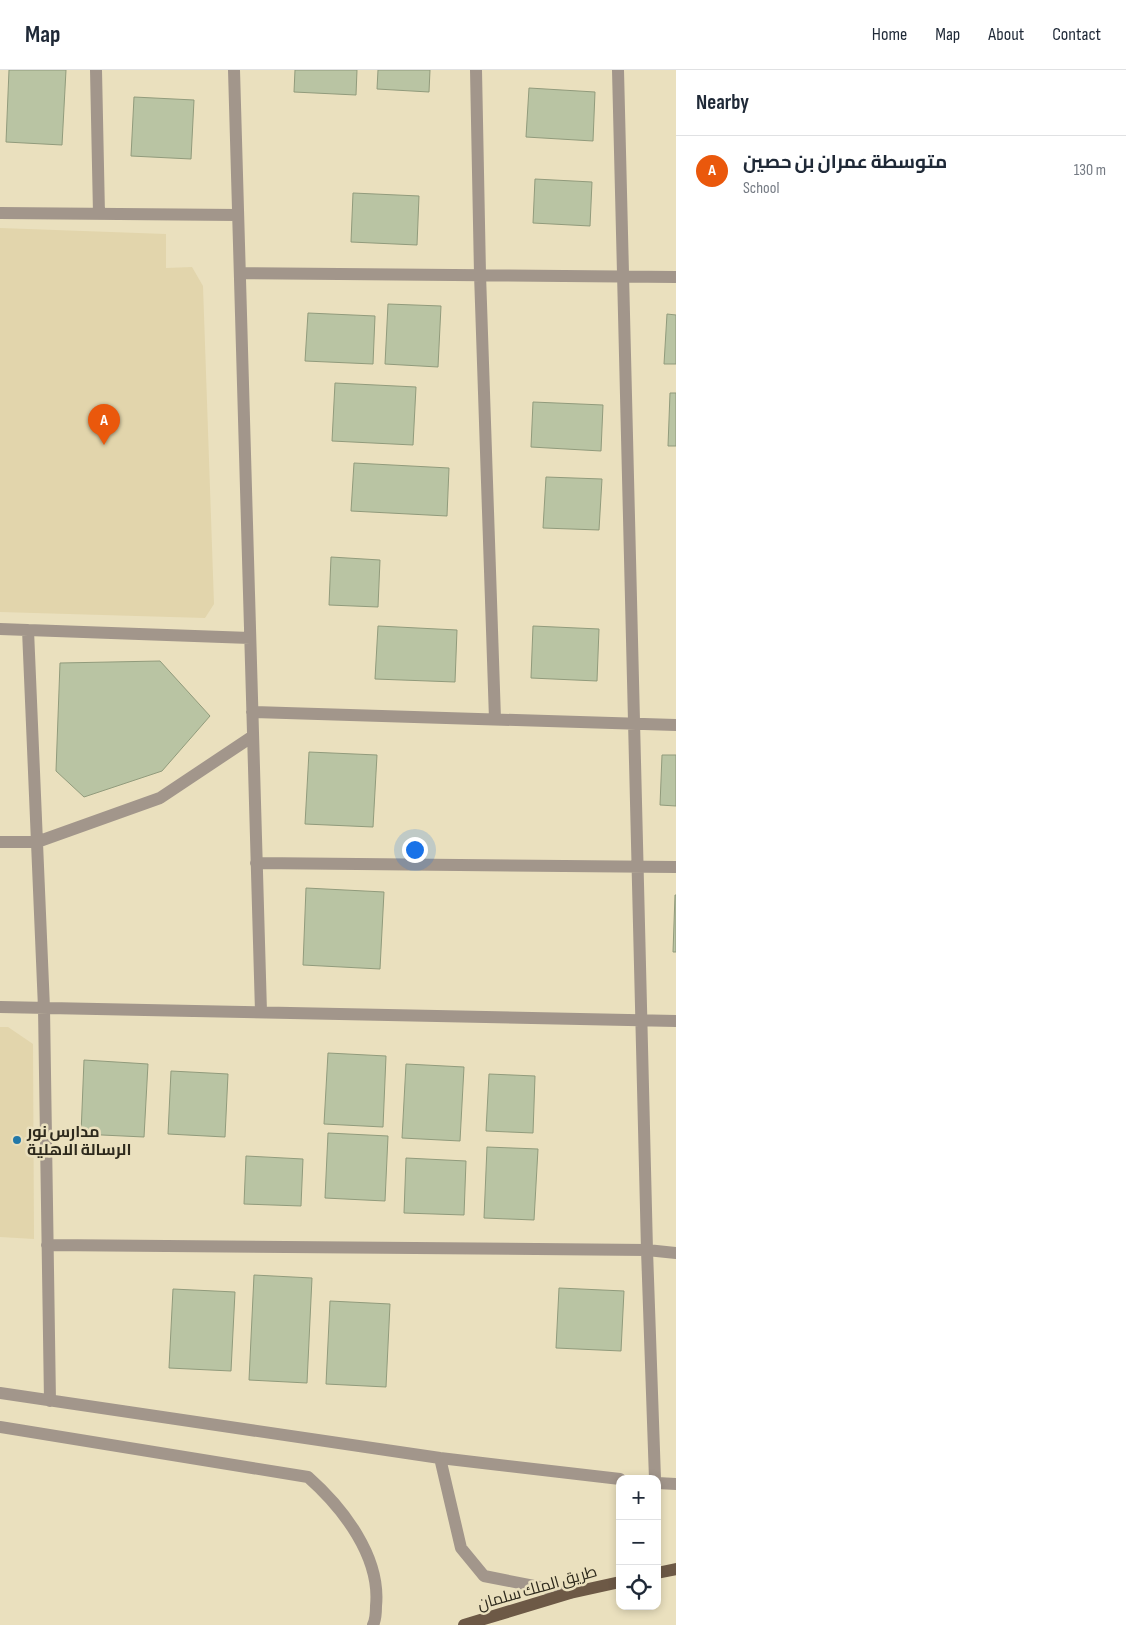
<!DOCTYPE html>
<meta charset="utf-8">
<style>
body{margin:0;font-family:"Sofia Sans Condensed",Cairo,sans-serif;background:#f2f2f3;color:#1f2937}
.controls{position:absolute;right:15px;bottom:15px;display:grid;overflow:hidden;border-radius:10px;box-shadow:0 2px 8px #0003}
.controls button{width:45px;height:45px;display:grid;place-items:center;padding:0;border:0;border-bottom:1px solid #e0e1e3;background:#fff;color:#1f2937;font:25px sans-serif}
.you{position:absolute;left:414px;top:779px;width:18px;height:18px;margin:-12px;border:4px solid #fff;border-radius:50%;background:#1a73e8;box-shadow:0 0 0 8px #1a73e833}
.badge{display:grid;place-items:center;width:32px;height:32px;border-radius:50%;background:#ea580c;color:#fff;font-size:16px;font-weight:700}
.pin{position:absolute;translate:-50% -41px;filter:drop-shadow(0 1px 2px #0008)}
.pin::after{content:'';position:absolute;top:26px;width:18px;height:15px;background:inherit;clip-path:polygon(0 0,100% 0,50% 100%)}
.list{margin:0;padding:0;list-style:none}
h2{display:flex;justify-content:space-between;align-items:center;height:65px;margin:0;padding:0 20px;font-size:21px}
h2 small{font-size:16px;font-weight:400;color:#747a83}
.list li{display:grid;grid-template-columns:32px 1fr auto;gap:15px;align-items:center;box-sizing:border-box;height:70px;padding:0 20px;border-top:1px solid #e0e1e3}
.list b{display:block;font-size:19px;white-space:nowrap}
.list p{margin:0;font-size:16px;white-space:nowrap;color:#747a83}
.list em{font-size:16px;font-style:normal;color:#747a83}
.icon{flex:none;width:28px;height:28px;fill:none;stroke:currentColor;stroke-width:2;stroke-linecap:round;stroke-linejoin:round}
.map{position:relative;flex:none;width:676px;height:1555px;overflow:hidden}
header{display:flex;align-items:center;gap:30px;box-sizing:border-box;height:70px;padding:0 25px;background:#fff;border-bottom:1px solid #e0e1e3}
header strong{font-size:24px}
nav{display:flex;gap:28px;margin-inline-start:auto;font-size:18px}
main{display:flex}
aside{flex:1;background:#fff}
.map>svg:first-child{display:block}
.built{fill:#e2d5ac}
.building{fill:#b9c4a3;stroke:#919b7c}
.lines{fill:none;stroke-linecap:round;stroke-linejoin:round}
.minor{stroke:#a2968b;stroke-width:12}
.major{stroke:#6d5946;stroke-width:12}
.poi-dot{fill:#2278a8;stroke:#eae0be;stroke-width:2}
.labels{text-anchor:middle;stroke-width:5;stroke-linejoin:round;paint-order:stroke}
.poi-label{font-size:16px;font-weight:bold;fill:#2d291c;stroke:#eae0be;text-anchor:start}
.street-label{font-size:16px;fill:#2d291c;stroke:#eae0be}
</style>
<header>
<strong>Map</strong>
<nav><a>Home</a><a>Map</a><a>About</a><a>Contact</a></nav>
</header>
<main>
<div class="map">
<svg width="676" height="1555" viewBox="0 0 676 1555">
<rect width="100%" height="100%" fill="#eae0be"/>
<path class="built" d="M0,158l166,6v34l26,-1 11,19 11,318 -9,14 -205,-6z
M0,957h8l25,17 1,195 -34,-2z"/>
<path class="building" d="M9,0h57l-4,75 -56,-3z
M295,0h62l-1,25 -62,-3z
M378,0h52l-1,22 -52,-3z
M529,18l66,4 -2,49 -67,-4z
M134,27l60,3 -3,59 -60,-3z
M535,109l57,3 -2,44 -57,-3z
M353,123l66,3 -2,49 -66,-3z
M388,234l53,2 -3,61 -53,-3z
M308,243l67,3 -2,48 -68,-3z
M667,244l9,1v49h-12z
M335,313l81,4 -3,58 -81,-4z
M670,323h6v53h-8z
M533,332l70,3 -2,46 -70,-4z
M354,393l95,5 -2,48 -96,-5z
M546,407l56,2 -3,51 -56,-2z
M331,487l49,3 -2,47 -49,-2z
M378,556l79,4 -2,52 -80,-3z
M533,556l66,3 -2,52 -66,-3z
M160,591l50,55 -48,55 -78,26 -28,-26 4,-108z
M309,682l68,3 -4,72 -68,-3z
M662,685h14v51l-16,-1z
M306,818l78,4 -4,77 -77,-4z
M675,825h1v57h-3z
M328,983l58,3 -3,71 -59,-3z
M84,990l64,4 -4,73 -63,-3z
M406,994l58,3 -4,74 -58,-3z
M171,1001l57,3 -3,63 -57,-3z
M489,1004l46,2 -2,57 -47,-2z
M328,1063l60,3 -3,65 -60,-3z
M487,1077l51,2 -4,71 -50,-2z
M246,1086l57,3 -2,47 -57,-2z
M406,1088l60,3 -2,54 -60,-2z
M254,1205l58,3 -5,105 -58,-3z
M559,1218l65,3 -3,60 -65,-3z
M173,1219l62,3 -4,79 -62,-3z
M330,1231l60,3 -4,83 -60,-3z"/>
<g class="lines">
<path class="minor" d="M96,0l3,144
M234,0l27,942
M476,0l4,204 15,445
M618,0l29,1180 8,229
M0,143l238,2
M240,203l436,4
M0,559l250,9
M28,560l16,378 6,393
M252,642l424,13
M0,772h37l123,-44 93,-62
M256,793l420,4
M0,937l676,14
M47,1175l600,5 29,3
M0,1323l440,65 180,21
M0,1357l308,50c35,31 73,80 68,129 0,6 0,13 -3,19
M440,1388l21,90 23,28 86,17
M657,1413l19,1"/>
<path class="major" d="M657,1503l19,-4
M464,1555l106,-32 50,-11"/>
</g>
<circle class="poi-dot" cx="17" cy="1070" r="5"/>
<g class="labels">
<g class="poi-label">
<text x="27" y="1067">مدارس نور<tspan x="27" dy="18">الرسالة الاهلية</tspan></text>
</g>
<g class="street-label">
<text transform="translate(537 1517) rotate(-16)" y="6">طريق الملك سلمان</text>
</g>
</g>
</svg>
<div class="controls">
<button>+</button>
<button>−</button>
<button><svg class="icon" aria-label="locate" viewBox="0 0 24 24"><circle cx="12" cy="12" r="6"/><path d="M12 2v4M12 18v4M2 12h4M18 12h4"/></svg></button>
</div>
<div class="you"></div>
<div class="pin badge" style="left:104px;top:375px">A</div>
</div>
<aside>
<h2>Nearby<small></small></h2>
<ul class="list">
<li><span class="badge">A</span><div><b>متوسطة عمران بن حصين</b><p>School</p></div><em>130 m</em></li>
</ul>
</aside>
</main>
